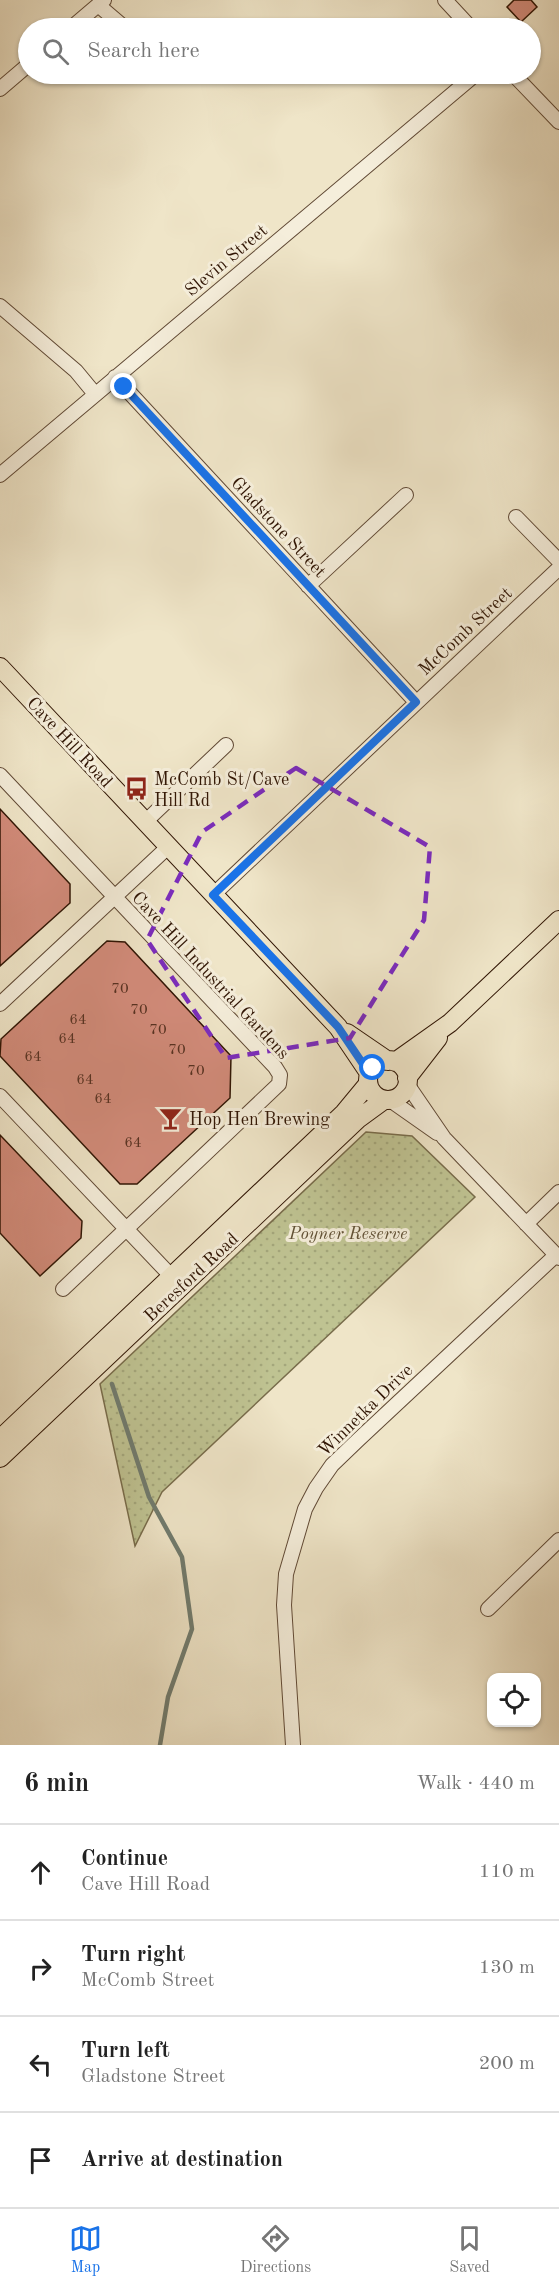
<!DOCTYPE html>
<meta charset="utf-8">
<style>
body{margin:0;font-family:"Old Standard TT",serif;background:#f6f6f6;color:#222}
.controls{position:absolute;right:18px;bottom:18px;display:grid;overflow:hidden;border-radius:12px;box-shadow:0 2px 4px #0004}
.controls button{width:54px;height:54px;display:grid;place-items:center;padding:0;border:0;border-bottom:2px solid #e0e0e0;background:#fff;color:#222;font:30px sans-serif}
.stop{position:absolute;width:18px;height:18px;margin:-14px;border:4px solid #1a73e8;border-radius:50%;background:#fff}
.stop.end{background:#1a73e8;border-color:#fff;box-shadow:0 2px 6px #0008}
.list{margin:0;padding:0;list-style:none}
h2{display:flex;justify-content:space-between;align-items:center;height:78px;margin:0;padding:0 24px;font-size:26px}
h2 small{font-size:20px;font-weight:400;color:#767676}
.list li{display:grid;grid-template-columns:39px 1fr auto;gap:18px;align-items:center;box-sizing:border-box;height:96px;padding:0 24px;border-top:2px solid #e0e0e0}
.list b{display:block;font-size:22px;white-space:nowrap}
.list p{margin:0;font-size:20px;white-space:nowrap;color:#767676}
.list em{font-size:20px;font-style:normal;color:#767676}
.icon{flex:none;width:33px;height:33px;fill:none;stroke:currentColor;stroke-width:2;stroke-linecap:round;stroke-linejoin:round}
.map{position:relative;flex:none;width:559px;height:1745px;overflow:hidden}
.search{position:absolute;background:#fff;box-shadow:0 2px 4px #0004;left:18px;right:18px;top:18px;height:66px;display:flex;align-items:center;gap:15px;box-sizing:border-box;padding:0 21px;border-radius:33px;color:#767676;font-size:22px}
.sheet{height:462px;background:#fff}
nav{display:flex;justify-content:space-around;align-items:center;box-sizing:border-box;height:84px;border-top:2px solid #e0e0e0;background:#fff;font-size:16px;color:#767676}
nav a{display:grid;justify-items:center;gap:3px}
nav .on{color:#1a73e8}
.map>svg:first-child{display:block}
.grass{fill:url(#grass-dots);stroke:#786c4b;stroke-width:1.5}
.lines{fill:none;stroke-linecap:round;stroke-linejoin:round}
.stream{stroke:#707b6e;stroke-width:4.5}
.building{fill:#d28b7a;stroke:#301504;stroke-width:1.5}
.minor-casing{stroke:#604935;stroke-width:16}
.major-casing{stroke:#301504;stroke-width:20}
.minor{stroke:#f5eedb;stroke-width:14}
.major{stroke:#efe5c8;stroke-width:18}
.route{stroke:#1a73e8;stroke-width:8}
.marked{fill:none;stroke:#7b2cbf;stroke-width:4.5;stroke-dasharray:12 8;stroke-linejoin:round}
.labels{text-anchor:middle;stroke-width:6;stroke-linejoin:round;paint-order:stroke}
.number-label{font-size:15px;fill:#583222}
.street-label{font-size:18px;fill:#301504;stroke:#f5eedb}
.poi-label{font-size:18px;fill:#301504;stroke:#f5eedb;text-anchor:start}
.park-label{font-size:18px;font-style:italic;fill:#625236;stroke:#f5eedb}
</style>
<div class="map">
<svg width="559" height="1745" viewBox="0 0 559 1745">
<defs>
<pattern id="grass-dots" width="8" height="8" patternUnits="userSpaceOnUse" patternTransform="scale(1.5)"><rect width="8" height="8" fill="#bfc392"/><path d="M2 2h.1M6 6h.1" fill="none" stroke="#a4a77c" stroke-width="1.8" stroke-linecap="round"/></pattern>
</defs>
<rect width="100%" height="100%" fill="#efe5c8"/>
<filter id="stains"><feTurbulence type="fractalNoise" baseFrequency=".00333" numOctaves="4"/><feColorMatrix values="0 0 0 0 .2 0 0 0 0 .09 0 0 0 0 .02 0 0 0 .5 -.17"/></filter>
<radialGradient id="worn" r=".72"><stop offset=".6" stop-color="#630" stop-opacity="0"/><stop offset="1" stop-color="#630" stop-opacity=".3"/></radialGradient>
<path class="grass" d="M366,1132l46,4 63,61 -313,295 -27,54 -35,-162z"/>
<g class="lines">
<path class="stream" d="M112,1384l37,113 33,60 10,72 -24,68 -8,48"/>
</g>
<path class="building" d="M514,0h17l6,7 -16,15 -14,-15z
M0,809l70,75v19l-70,63z
M107,941l18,1 106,114 -1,42 -93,86h-17l-120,-128 1,-17z
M0,1135l82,86 -1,17 -41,38 -40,-43z"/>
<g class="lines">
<defs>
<path id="minor" d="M445,0l26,28
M98,5l27,23
M71,28l33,-28
M513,74l46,48
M0,89l28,-24
M0,306l76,65 19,23
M115,377l301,325
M0,475l476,-401
M516,517l43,44
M308,586l98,-91
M0,775l275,292 5,8 -1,9 -216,205
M145,822l81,-77
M213,895l346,-327
M0,1004l168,-157
M407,1084l37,54 115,120
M0,1096l172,181
M390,1100l47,33
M526,1224l33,-32
M488,1609l71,-69
M293,1745l-9,-140 2,-31 19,-65 11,-21 16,-23 26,-25 198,-185"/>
<path id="major" d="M0,667l338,360 31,46
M347,1033l41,28
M368 1080a20 20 0 1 1 40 0a20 20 0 1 1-40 0Z
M395,1062l55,-39 109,-103
M407,1078l31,-40
M0,1439l344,-326 24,-29
M0,1458l358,-339 26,-19"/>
</defs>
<use href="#minor" class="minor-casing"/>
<use href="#major" class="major-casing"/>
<use href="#minor" class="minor"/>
<use href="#major" class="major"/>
</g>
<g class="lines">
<path class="route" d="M124,387l292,315 -203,193 125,132 31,46 4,-5"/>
</g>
<path class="marked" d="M296,768l134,79 -6,73 -74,118 -124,20 -79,-118 55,-108z"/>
<defs>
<symbol id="bus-bare" viewBox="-9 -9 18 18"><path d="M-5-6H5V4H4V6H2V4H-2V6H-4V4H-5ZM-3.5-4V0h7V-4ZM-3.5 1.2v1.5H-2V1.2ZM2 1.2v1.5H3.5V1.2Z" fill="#8f2418" stroke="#f5eedb" stroke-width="2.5" paint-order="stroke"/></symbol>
<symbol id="bar-bare" viewBox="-9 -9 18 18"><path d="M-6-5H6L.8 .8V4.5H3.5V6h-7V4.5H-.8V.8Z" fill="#8f2418" stroke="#f5eedb" stroke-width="2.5" paint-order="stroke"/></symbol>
</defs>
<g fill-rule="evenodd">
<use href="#bus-bare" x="120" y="772" width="33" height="33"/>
<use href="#bar-bare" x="154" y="1102" width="33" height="33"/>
</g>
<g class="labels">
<g class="number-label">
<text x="120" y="993">70</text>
<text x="139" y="1014">70</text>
<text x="78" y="1024">64</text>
<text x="158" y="1034">70</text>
<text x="67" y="1043">64</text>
<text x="177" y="1054">70</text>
<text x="33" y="1061">64</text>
<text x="196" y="1075">70</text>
<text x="85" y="1084">64</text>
<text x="103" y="1103">64</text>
<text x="133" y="1147">64</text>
</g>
<g class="street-label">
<text transform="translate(226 260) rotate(-40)" y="6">Slevin Street</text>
<text transform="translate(279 527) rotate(47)" y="6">Gladstone Street</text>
<text transform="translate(465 631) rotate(-43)" y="6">McComb Street</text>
<text transform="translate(70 742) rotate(47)" y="6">Cave Hill Road</text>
<text transform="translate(211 975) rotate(47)" y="6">Cave Hill Industrial Gardens</text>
<text transform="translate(191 1277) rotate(-43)" y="6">Beresford Road</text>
<text transform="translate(365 1410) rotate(-44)" y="6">Winnetka Drive</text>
</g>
<g class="poi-label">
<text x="154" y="785">McComb St/Cave<tspan x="154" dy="21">Hill Rd</tspan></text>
<text x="189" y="1125">Hop Hen Brewing</text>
</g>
<g class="park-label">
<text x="348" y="1239">Poyner Reserve</text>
</g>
</g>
<rect width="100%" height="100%" filter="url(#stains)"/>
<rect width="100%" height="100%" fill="url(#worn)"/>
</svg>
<div class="controls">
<button><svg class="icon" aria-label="locate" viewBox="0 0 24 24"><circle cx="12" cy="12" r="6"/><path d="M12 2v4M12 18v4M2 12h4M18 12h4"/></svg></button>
</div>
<div class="stop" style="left:373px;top:1068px"></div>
<div class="stop end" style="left:124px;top:387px"></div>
<div class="search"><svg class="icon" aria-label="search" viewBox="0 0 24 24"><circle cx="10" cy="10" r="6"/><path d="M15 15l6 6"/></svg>Search here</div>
</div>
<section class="sheet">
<h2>6 min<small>Walk · 440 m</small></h2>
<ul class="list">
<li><svg class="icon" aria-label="ahead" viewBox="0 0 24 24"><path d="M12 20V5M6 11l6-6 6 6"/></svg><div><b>Continue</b><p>Cave Hill Road</p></div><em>110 m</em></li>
<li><svg class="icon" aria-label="right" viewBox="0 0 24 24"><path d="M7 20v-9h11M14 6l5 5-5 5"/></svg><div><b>Turn right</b><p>McComb Street</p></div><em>130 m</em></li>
<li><svg class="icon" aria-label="left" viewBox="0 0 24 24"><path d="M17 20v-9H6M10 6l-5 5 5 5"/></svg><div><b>Turn left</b><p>Gladstone Street</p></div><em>200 m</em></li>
<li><svg class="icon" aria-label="arrive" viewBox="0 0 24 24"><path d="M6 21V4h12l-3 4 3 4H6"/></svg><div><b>Arrive at destination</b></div></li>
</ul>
</section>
<nav>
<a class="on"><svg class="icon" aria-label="map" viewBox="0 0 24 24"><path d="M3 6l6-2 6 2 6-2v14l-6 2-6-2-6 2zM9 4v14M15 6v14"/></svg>Map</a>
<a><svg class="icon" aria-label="directions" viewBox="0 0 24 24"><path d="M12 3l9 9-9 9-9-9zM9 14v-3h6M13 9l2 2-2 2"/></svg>Directions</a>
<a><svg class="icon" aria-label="saved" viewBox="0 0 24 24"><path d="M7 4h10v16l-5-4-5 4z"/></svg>Saved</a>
</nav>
